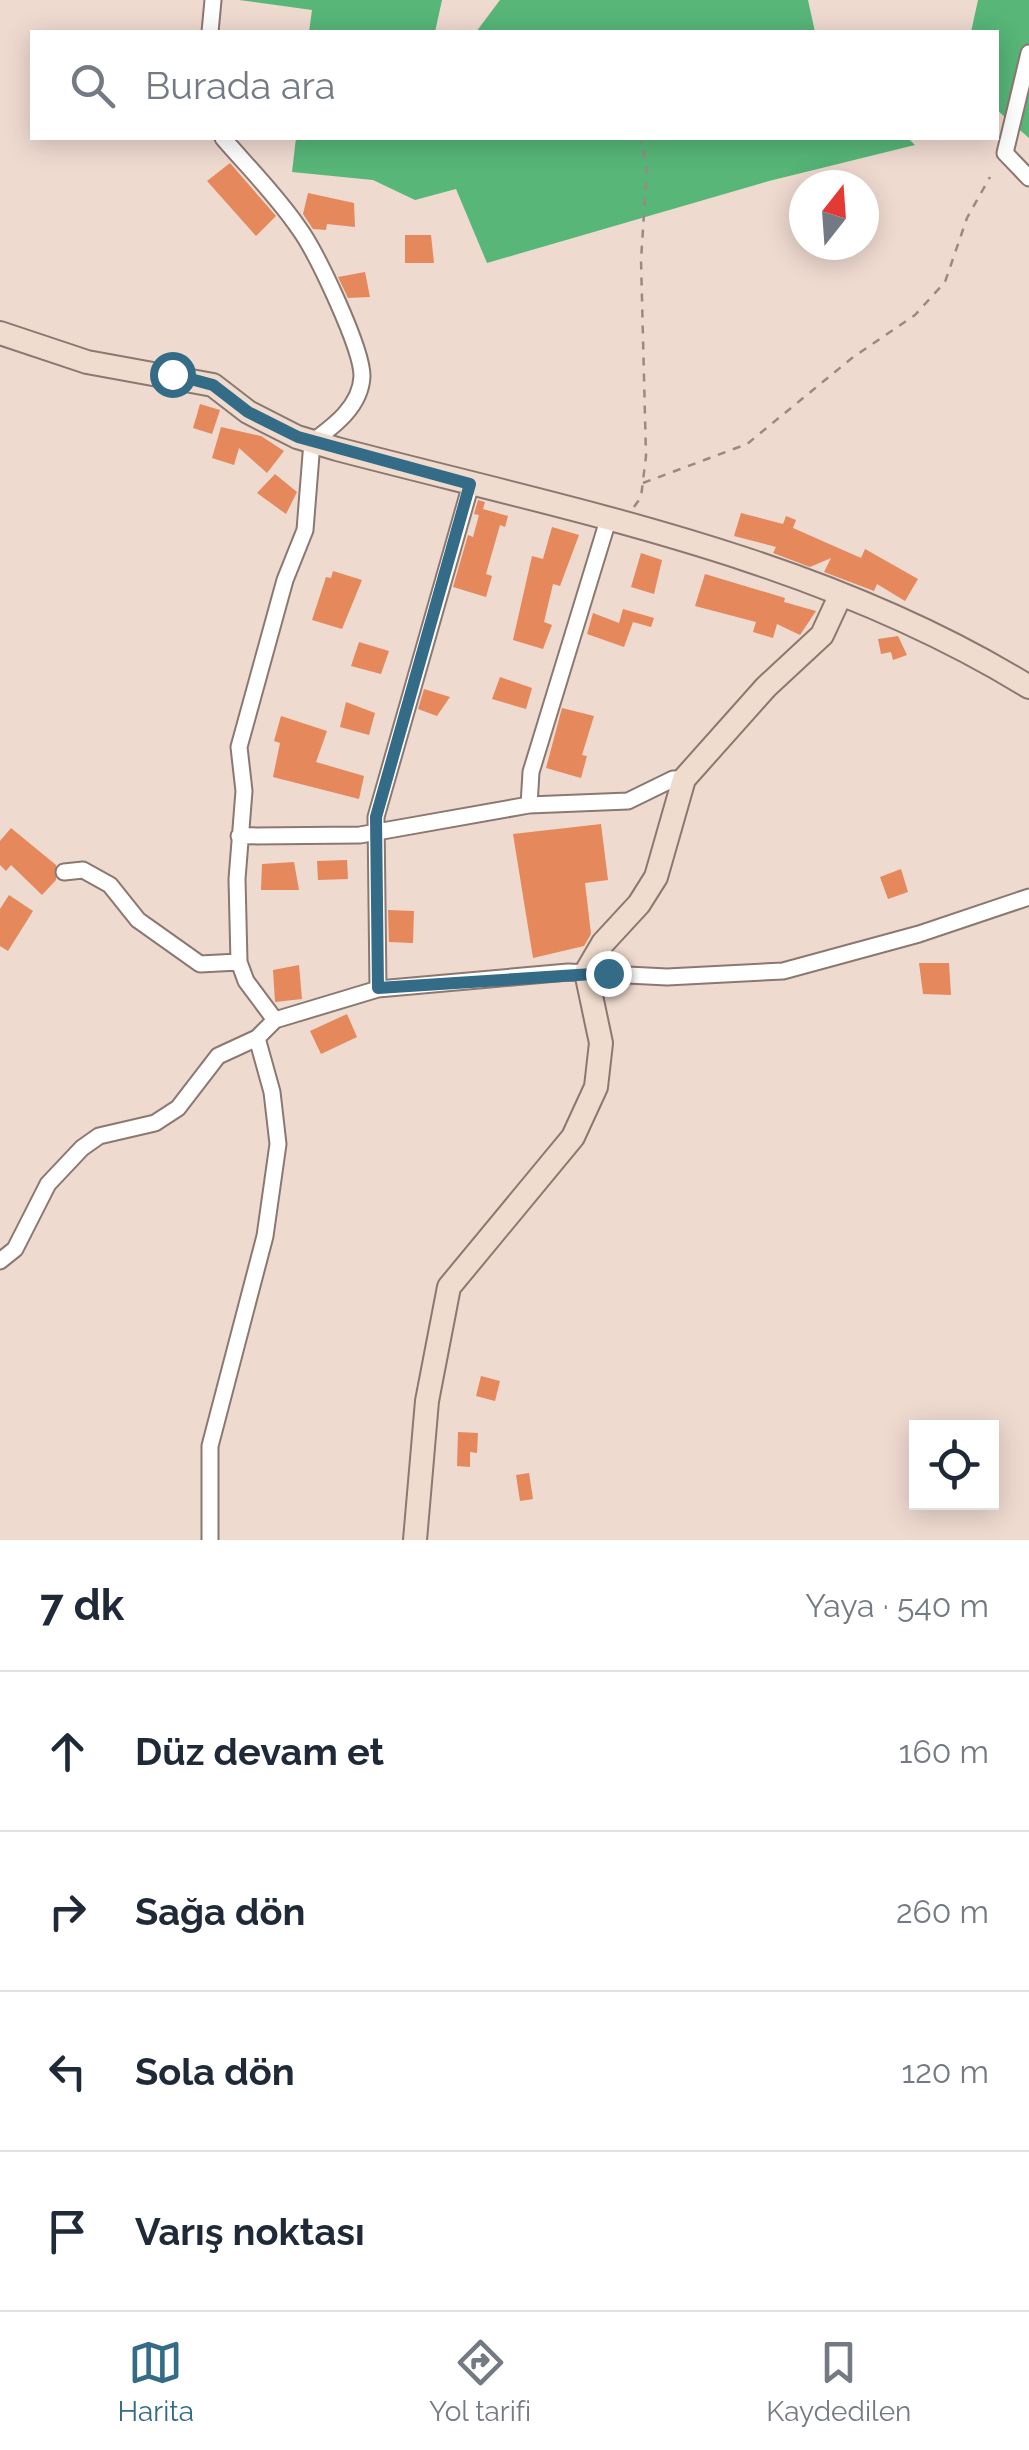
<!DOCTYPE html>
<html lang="tr">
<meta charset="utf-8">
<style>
body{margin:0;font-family:Raleway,sans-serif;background:#f2f2f3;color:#1f2937}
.controls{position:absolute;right:30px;bottom:30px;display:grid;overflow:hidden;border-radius:0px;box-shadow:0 5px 25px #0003}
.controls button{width:90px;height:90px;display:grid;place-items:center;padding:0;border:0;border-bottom:2px solid #e0e1e3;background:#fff;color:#1f2937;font:50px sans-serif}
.compass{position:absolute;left:789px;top:170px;width:90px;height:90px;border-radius:50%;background:#fff;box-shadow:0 5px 25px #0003;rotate:17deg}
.stop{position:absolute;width:30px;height:30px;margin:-22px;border:8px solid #346b86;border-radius:50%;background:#fff}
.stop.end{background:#346b86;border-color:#fff;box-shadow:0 2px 10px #0008}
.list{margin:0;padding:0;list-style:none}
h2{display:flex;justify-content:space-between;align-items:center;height:130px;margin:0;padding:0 40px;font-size:42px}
h2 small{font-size:32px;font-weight:400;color:#747a83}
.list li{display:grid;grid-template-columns:65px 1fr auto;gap:30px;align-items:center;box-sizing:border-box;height:160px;padding:0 40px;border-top:2px solid #e0e1e3}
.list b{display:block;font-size:38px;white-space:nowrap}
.list em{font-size:32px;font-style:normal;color:#747a83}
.icon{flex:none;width:55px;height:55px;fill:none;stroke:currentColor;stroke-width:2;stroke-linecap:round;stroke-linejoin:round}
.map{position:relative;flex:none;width:1029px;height:1540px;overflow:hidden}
.search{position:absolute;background:#fff;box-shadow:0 5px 25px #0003;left:30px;right:30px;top:30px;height:110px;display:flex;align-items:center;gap:25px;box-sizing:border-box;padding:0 35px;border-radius:0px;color:#747a83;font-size:38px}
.sheet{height:770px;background:#fff}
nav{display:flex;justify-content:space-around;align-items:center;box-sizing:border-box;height:140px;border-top:2px solid #e0e1e3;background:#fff;font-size:28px;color:#747a83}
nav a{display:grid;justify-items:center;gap:5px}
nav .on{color:#346b86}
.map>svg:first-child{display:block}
.forest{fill:#57b678}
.building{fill:#e5885c}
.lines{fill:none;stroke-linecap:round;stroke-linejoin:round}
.street-casing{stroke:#8b7870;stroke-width:19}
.secondary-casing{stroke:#8b7870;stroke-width:26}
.path{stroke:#998a83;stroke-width:2.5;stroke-dasharray:8 8;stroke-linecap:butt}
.street{stroke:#fff;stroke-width:15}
.secondary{stroke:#efdcce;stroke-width:22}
.route{stroke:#346b86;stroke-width:12}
</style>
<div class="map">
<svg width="1029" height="1540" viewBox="0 0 1029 1540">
<rect width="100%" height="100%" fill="#efdad0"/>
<path class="forest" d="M239,0h203l-7,32h-126l3,-22z
M500,0h308l7,32h-339z
M978,0h51v138l-32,-28 -1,-78h-25z
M296,138h612l7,7 -146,36 -282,82 -31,-74 -41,11 -42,-20 -81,-8z"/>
<path class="building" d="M230,163l46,53 -20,20 -49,-55z
M308,193l46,10 1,24 -28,-3 -1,6 -13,-1 -10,-15z
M405,235h26l3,28h-29z
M365,272l5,25 -22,1 -10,-21z
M200,404l20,6 -8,24 -19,-6z
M221,427l40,9 23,15 -17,22 -28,-25 -5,17 -22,-7z
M275,474l22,18 -11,22 -29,-21z
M478,500l7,2 -2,7 25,7 -3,11 -5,-2 -14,49 6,2 -6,21 -33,-10 15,-52 5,2 6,-22 -5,-1z
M741,513l42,11 3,-8 10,4 -3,8 68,30 4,-9 53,30 -13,22 -28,-17 -3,7 -50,-19 7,-14 -21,9 -37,-14 3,-6 -42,-11z
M552,527l27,8 -19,51 -7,-2 -9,38 8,3 -9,24 -30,-9 19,-84 11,3z
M641,553l21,7 -8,34 -23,-7z
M333,571l29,9 -20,49 -30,-9 14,-43 5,1z
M705,574l80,24 -1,4 32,9 -16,24 -23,-11 -4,14 -20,-6 3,-10 -61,-16z
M623,609l31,9 -3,9 -18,-5 -9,25 -37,-13 6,-21 26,10z
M898,636l9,19 -14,5 -2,-8 -10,2 -3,-15z
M359,642l30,9 -8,23 -30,-8z
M500,677l32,11 -6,21 -34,-10z
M424,689l26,8 -13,19 -19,-7z
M346,702l29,11 -6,22 -29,-8z
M562,708l32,8 -12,39 5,1 -6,22 -35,-10z
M281,716l46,15 -11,31 48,14 -5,23 -86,-22 7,-34 -6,-2z
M601,824l7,56 -23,3 6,51 -7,12 -51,12 -20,-124z
M11,828l45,37v15l-14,15 -31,-30 -5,6 -6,-6v-24z
M347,860l1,19 -30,1 -1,-19z
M294,862l5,28h-38l1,-26z
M901,869l7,23 -20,7 -8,-22z
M9,895l24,16 -25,40 -8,-5v-37z
M388,910l26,1 -1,32 -24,-1z
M919,963h30l2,32 -28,-1z
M299,965l3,34 -27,3 -2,-32z
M347,1014l10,23 -36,17 -11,-23z
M481,1376l19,5 -5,20 -19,-5z
M458,1432l20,1 -1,20 -7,-1v15l-13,-1z
M529,1473l4,26 -13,2 -4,-26z"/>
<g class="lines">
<defs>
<path id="street" d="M210,32l3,-32
M1029,53l-24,100 24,25
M223,138c25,29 53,57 75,89 18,24 64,121 64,149 -1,30 -28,50 -50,66l-7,88 -20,50 -46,167 5,44 -7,88 2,83 7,19 29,39
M529,805l2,-33 78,-255
M239,836l121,-1 169,-30 99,-4 45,-22h11
M64,872l19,-2 27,15 28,35 62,44 39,-2
M378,989l-2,-172 95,-333
M0,1261l15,-12 33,-65 34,-36 17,-12 56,-13 23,-15 40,-52 39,-18 18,-18 103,-31 190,-17 99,5 116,-6 136,-37 110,-37
M210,1540v-94l55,-210 13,-92 -6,-52 -15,-54"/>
<path id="secondary" d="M0,333l87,29 126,23 35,27 49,25 40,12c236,62 481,108 692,238
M415,1540l12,-139 22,-114 124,-150 23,-50 5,-44 -15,-71 17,-29 36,-39 17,-27 28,-98 82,-92 56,-52 19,-41"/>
</defs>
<use href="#street" class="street-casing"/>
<use href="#secondary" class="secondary-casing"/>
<path class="path" d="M643,483l104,-39 105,-86 63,-43 30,-33 22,-64 23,-41
M634,507l7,-10 5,-41 -5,-196 6,-93 -7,-29"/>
<use href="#street" class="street"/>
<use href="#secondary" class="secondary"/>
</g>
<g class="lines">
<path class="route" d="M172,374l41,11 35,27 50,25 172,47 -94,333 2,171 230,-15"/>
</g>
</svg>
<div class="controls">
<button><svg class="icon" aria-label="locate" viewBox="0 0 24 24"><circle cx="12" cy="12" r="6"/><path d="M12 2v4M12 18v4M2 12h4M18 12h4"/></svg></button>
</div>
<svg class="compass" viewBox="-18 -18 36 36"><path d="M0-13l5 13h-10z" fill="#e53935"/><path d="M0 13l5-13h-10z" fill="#747a83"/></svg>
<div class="stop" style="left:172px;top:374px"></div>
<div class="stop end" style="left:608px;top:973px"></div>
<div class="search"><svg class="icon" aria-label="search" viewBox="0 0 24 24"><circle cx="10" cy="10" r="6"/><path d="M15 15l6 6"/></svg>Burada ara</div>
</div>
<section class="sheet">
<h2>7 dk<small>Yaya · 540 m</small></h2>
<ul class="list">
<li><svg class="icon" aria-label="ahead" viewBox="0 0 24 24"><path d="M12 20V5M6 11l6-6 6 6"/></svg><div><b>Düz devam et</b></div><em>160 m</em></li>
<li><svg class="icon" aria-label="right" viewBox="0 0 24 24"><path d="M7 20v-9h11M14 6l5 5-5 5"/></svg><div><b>Sağa dön</b></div><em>260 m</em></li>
<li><svg class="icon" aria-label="left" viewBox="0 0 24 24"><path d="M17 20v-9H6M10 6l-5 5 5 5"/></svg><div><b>Sola dön</b></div><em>120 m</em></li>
<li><svg class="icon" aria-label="arrive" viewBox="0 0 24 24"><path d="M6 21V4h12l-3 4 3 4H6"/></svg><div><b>Varış noktası</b></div></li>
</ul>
</section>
<nav>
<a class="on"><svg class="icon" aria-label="map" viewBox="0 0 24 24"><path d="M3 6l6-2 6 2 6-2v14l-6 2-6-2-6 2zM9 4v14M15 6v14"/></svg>Harita</a>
<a><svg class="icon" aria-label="directions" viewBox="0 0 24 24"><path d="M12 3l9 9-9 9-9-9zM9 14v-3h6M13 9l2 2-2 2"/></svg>Yol tarifi</a>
<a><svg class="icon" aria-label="saved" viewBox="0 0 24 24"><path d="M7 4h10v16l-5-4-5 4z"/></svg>Kaydedilen</a>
</nav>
